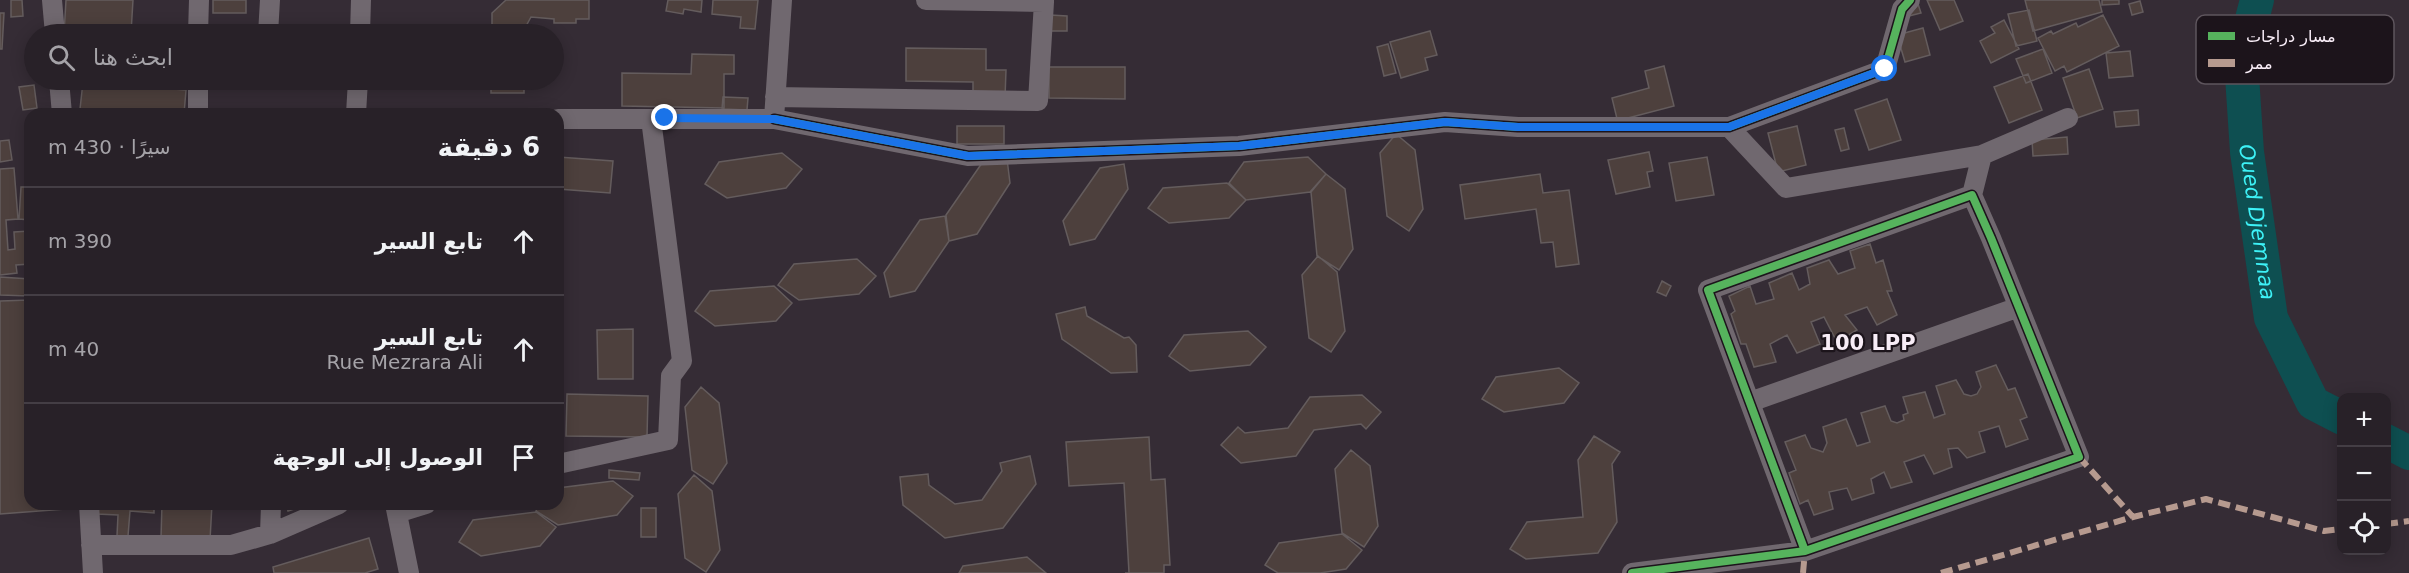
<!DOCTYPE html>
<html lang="ar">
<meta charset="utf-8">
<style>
body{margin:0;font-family:"DejaVu Sans",Cairo,sans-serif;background:#302930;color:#f1f3f6;direction:rtl}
.controls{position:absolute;right:18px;bottom:18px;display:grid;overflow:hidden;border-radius:12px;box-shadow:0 3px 15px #0003}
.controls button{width:54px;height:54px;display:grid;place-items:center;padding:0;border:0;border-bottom:2px solid #443e45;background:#282128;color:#f1f3f6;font:30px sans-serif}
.stop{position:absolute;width:18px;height:18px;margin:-14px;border:4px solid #1a73e8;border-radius:50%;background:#fff}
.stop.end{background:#1a73e8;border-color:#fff;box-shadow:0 2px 6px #0008}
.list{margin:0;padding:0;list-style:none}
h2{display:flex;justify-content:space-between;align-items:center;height:78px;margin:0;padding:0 24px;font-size:26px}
h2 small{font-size:20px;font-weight:400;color:#a5a3a8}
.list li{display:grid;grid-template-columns:39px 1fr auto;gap:18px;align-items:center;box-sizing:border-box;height:108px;padding:0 24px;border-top:2px solid #443e45}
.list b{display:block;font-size:22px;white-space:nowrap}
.list p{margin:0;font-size:20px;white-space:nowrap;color:#a5a3a8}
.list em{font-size:20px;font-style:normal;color:#a5a3a8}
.icon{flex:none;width:33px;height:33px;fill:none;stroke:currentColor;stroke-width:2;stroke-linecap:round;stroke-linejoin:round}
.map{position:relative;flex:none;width:2409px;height:573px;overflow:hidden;direction:ltr}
.search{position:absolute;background:#282128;box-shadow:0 3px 15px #0003;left:24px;top:24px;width:540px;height:66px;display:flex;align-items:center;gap:15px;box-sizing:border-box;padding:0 21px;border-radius:33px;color:#a5a3a8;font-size:22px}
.panel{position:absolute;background:#282128;box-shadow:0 3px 15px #0003;left:24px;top:108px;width:540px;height:402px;border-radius:18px;direction:rtl}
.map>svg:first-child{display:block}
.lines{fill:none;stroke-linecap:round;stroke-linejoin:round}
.river{stroke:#0e4f51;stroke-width:34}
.building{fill:#4d403d;stroke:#645c5d;stroke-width:1.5}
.minor{stroke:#70686f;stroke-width:20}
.quiet{stroke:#b69a8f;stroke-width:6;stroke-dasharray:12 6;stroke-linecap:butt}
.cycleway-casing{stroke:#1c141b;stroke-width:11}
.cycleway{stroke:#56b35d;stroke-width:8}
.route{stroke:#1a73e8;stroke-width:8}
.labels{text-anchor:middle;stroke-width:4.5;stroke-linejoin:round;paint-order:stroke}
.water-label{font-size:21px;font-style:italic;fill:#3df1f6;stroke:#1c141b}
.neighbourhood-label{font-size:21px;font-weight:bold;fill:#f8edf7;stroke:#1c141b}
.key{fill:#1c141b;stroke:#5e555d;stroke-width:1.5}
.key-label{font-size:16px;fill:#f8edf7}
</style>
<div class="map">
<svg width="2409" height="573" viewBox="0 0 2409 573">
<rect width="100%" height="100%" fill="#352c35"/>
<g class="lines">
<g class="river">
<path id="s1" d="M2257,0l-16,61 6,91 24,166 42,85 29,15"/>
<path d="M2386,441l23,12"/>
</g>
</g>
<path class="building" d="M11,0h11l1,16 -12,1z
M66,0h67l-2,33 9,1h-76z
M213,0h33v13h-33z
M506,0h83v19h-13v4h-22v-4l-23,-2 -6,11v6h-33v-21z
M668,0h34l-1,12 -17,-3 -1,5 -17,-3z
M713,0h45l-3,29 -15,-1 1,-11 -29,-3z
M1927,0h27l9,21 -23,9z
M2025,0h74l3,12 -69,19z
M2102,0h17v4l-17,1z
M2140,1l3,11 -11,3 -3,-11z
M1918,4l3,9 -12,3z
M2029,10l8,31 -21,5 -8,-32z
M0,13h4l-2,36h-2z
M1050,15l17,1v15h-17z
M2103,15l16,31 -52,26 -3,-6 -9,5 -17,-33 13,-7 2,3 23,-11 2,4z
M2004,20l15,29 -28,14 -11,-22 15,-8 -4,-6z
M1923,28l7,27 -25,7 -8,-27z
M1430,31l7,24 -12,3 3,12 -27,8 -11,-36z
M1388,44l8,29 -12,3 -7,-29z
M906,48l80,1v21h20l-1,28h-32v-16l-67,-1z
M2043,49l9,24 -26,10 -10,-24z
M2130,51l3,25 -24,2 -3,-25z
M692,54l42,1v19h-10v34l-102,-2v-33l69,1z
M1664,66l10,40 -46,12 -10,5 -6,-25 37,-10 -4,-17z
M1049,67h76v32l-76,-1z
M2089,69l14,40 -26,9 -14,-40z
M2028,74l14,36 -33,13 -15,-36z
M211,80h51v4h-51z
M262,80h63v4h-63z
M491,80h33v13h-33z
M83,82l103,8 -2,24h-42l-62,-5z
M34,85l3,23 -14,2 -4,-23z
M723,97l25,1 -1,12 -25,-1z
M1887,99l14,41 -32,10 -14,-40z
M2138,110l1,15 -23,2 -2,-15z
M957,126h47v18h-47z
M1797,126l9,39 -28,7 -10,-39z
M1844,128l5,21 -8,2 -6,-21z
M1396,134l19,16 8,59 -14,22 -22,-15 -7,-63z
M2067,137l1,17 -35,2 -1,-16z
M9,140l3,20 -12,2v-21z
M1649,152l4,19 -6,1 3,15 -34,7 -8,-34z
M782,153l20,16 -16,19 -59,10 -22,-14 14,-22z
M558,157l55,4 -3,32 -52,-4z
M1308,157l18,17 -16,18 -64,8 -17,-17 15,-21z
M1707,157l7,38 -38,6 -7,-38z
M1007,159l3,24 -33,51 -28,7 -3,-26 36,-52z
M1124,164l4,25 -33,50 -25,6 -7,-24 37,-53z
M14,168l4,51 -12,1 2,30 7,-1 -1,-17 16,-1v33l-14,1 1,8 -17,2v-106z
M1326,174l19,15 8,60 -14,21 -22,-14 -6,-64z
M1540,174l3,19 26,-3 10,74 -23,3 -3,-25 -12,1 -5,-34 -71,10 -5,-34z
M1227,183l19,17 -17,18 -60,5 -21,-15 15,-20z
M21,187h9v33l-11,-1z
M945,216l4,25 -34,50 -25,6 -6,-24 36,-53z
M1870,244l6,19 7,-3 9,31h-5l10,24 -20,10 -10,-18 -22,8 12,15 -20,12 -13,-25 -13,5 9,22 -23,9 -10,-18 -17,9 6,18 -22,5 -8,-23h-5l-10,-30 4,-3 -6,-15 21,-10 6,18 18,-5 -5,-16 23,-10 7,17 11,-6 -3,-16 22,-8 9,14 17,-6 -5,-17z
M1318,256l19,16 8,59 -14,21 -22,-14 -7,-63z
M857,259l19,17 -17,18 -60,6 -21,-15 16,-21z
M0,277l30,2v17l-30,-1z
M1662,281l9,5 -5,10 -9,-4z
M774,286l18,17 -16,18 -61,5 -20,-15 15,-20z
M30,300v204h48v4l-78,6v-213z
M1085,307l2,9 37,22 5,-1 7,8 1,27 -26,1 -49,-34 -6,-25z
M633,329v50h-35l-1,-49z
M1248,331l18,16 -16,18 -60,6 -21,-15 15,-21z
M1996,365l12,25 7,-2 12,29 -7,3 8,19 -22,8 -7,-21 -20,6 6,20 -18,6 -9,-10 -10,1 4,18 -18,7 -10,-19 -20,7 8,20 -21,6 -7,-16 -13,7 3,14 -22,7 -5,-12 -18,4 4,17 -19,6 -6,-15 -8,4 -11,-31 7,-3 -11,-28 20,-7 6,13 12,4 4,-9 -4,-16 23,-8 11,27 13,-4 -9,-29 24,-7 6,15 6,2 7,-3 -1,-5 5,-2 -5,-16 22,-5 9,26 11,-4 -9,-28 20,-6 8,14 7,2 6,-2 4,-7 -5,-15z
M1559,368l20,15 -15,20 -60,9 -22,-13 14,-22z
M701,387l18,16 8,60 -14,21 -21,-14 -7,-63z
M567,394l81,2 -1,41 -81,-1z
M1362,395l19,17 -15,17 -5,-5 -47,6 -18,26 -55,7 -20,-18 17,-18 7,6 43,-5 22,-31z
M1594,436l26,16 -8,12 5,58 -19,31 -72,6 -16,-10 17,-27 56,-5 -5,-57z
M1149,437l2,43 14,-1 5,86h-6v8h-39h4l-5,-90 -55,3 -3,-44z
M1351,450l19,16 8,60 -14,21 -22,-14 -7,-64z
M1030,456l6,28 -33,44 -58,10 -42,-33 -3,-28 28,-3 1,11 26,19 27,-4 20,-29 -2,-8z
M609,470l31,3 -1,7 -30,-2z
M694,475l18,16 8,59 -14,22 -21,-14 -7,-64z
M613,481l20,15 -16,19 -59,10 -22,-14 4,-7h18v-16z
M98,504h56v9l-24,-2 -2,25h-11l1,-21 -21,-1z
M162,504h50l-2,36 -49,-2z
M286,504h24l-22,7z
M641,508h15v29h-15z
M536,512l20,15 -16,19 -59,10 -22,-14 14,-22z
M1342,534l20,16 -16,19 -26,4h-42l-13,-8 14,-22z
M369,538l9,31 -13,4h-91l-1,-6z
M1027,557l19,16h-87l4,-7z"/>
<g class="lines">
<path class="minor" d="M52,0l3,34
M926,0l118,2v-2
M198,34l1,-34
M268,34l2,-34
M360,34l1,-34
M59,80l3,34
M775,97l263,4 6,-99
M198,114v-34
M356,114l2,-34
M558,119h216l8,-119
M774,119l194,37 271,-10 206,-24 73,5h211l156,-58 17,-60 8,-9
M1729,127l57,61 196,-33 86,-37
M1972,195l10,-40
M1750,402l269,-95
M558,464l110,-24 3,-64 11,-15 -31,-242
M89,504l4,69
M395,504l14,69
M397,513l29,-9
M270,534l1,-30
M91,545h140l39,-11 69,-30
M1632,573l173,-22 274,-94 -88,-219 -19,-43 -264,95 97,261"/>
<path class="quiet" d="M2079,457l54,60
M2386,524l23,-3
M1803,573l2,-22
M1941,573l192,-56 73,-18 118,32 18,-2"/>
<defs>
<path id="cycleway" d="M774,119l194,37 271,-10 206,-24 73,5h211l156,-58 17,-60 8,-9
M1632,573l173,-22 274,-94 -88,-219 -19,-43 -264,95 97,261"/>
</defs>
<use href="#cycleway" class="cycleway-casing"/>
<use href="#cycleway" class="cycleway"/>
</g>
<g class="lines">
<path class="route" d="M665,118l109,1 194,37 271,-10 206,-24 73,5h211l156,-58"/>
</g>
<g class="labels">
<g class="water-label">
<text dy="7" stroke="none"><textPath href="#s1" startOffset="225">Oued Djemnaa</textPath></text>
</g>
<g class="neighbourhood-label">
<text x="1868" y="350">100 LPP</text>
</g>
</g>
<rect x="2196" y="15" width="198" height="69" rx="9" class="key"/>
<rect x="2208" y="32" width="27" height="8" fill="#56b35d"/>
<rect x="2208" y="59" width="27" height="8" fill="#b69a8f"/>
<g class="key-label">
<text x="2246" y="42">مسار دراجات</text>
<text x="2246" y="69">ممر</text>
</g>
</svg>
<div class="controls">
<button>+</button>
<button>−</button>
<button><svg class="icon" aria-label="locate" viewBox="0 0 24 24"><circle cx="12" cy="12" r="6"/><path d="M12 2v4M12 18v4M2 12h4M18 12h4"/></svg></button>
</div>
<div class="stop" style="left:1885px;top:69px"></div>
<div class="stop end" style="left:665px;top:118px"></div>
<div class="search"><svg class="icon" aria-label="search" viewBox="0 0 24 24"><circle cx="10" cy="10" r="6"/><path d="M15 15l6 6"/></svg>ابحث هنا</div>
<section class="panel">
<h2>6 دقيقة<small>سيرًا · 430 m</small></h2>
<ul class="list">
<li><svg class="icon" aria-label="ahead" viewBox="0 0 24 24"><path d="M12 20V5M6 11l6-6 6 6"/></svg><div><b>تابع السير</b></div><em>390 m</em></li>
<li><svg class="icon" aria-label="ahead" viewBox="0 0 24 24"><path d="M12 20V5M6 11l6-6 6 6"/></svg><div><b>تابع السير</b><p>Rue Mezrara Ali</p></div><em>40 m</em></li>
<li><svg class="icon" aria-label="arrive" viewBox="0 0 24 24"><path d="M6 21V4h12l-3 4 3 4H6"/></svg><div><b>الوصول إلى الوجهة</b></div></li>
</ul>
</section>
</div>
